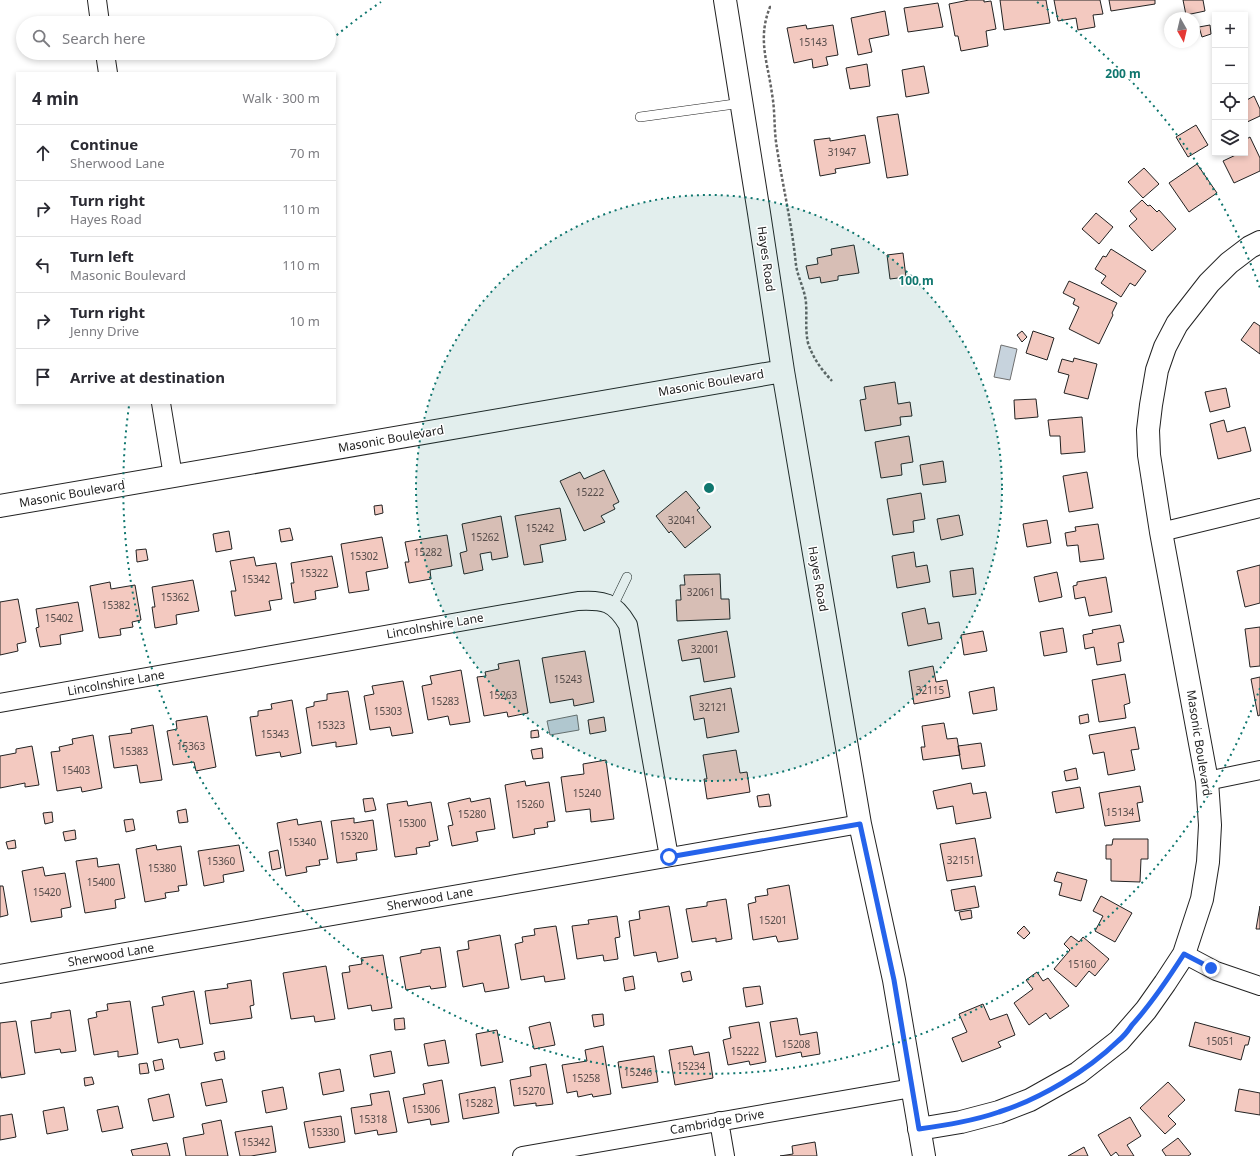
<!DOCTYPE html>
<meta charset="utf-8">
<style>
body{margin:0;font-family:"Noto Sans",sans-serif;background:#f2f2f3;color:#2b2b33}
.controls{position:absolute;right:12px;top:12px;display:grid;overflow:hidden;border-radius:0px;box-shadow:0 2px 6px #0003}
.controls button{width:36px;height:36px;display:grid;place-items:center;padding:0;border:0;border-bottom:1px solid #e1e1e2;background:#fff;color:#2b2b33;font:20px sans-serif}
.compass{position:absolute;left:1164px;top:12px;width:36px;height:36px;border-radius:50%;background:#fff;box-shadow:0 2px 6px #0003;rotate:172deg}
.stop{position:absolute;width:12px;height:12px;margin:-9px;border:3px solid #2563eb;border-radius:50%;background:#fff}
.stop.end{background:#2563eb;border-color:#fff;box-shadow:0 1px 4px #0008}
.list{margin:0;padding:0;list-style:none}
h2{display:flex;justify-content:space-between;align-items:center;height:52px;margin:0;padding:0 16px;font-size:17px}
h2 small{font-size:13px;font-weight:400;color:#7c7c81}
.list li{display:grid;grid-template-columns:26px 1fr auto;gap:12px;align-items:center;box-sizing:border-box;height:56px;padding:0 16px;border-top:1px solid #e1e1e2}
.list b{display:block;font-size:15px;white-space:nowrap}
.list p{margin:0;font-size:13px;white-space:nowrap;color:#7c7c81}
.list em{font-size:13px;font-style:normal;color:#7c7c81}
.icon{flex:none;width:22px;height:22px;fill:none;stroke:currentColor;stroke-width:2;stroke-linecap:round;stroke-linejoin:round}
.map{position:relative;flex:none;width:1260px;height:1156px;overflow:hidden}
.search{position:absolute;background:#fff;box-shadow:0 2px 6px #0003;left:16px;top:16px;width:320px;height:44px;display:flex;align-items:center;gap:10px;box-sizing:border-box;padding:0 14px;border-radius:22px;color:#7c7c81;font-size:15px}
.panel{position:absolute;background:#fff;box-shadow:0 2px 6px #0003;left:16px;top:72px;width:320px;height:332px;border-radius:0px}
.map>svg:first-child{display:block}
.water{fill:#c7d3dd;stroke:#6f6f6f}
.building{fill:#f3c9c0;stroke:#222}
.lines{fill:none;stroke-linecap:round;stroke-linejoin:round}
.service-casing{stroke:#222;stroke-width:10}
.minor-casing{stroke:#222;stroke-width:20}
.tertiary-casing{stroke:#222;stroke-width:24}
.path{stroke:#646464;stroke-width:2.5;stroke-dasharray:3 2;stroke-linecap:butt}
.service{stroke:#fff;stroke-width:9}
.minor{stroke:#fff;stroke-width:18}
.tertiary{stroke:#fff;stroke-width:22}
.route{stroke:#2563eb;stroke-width:5}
.ring{fill:none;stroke:#0f766e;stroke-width:2;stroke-dasharray:2 4}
.labels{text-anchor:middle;stroke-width:3;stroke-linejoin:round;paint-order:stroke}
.number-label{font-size:10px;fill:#564c4a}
.street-label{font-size:12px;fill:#222;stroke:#fff}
.centre{fill:#0f766e;stroke:#fff;stroke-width:2}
.ring-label{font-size:12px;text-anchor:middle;font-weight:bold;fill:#0f766e;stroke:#fff;stroke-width:3;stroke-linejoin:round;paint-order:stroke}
</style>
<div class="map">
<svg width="1260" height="1156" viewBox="0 0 1260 1156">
<rect width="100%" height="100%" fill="#fff"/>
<path class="water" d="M1001,345l16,4 -7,31 -16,-3z
M577,715l2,15 -29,5 -3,-14z"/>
<path class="building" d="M969,0h15v2l7,-1 5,28 -10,2 2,15 -27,5 -3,-15h-3l-6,-32z
M1000,0h46l4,23 -46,7z
M1054,0h46l3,14 -10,1 2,12 -17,3 -2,-12 -18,3z
M1109,0h46v4l-44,7z
M1183,0h20l2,11 -19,4z
M938,3l5,24 -35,5 -4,-24z
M885,11l4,24 -20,4 3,13 -14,3 -7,-37z
M806,25l1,4 26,-4 5,30 -12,2 2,8 -15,3 -1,-9 -18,4 -7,-35z
M1210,25l1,9 -9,3 -3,-10z
M867,64l3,22 -20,3 -4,-21z
M924,66l5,27 -23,4 -4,-27z
M1254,96l6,13v7l-15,7v-22z
M898,114l10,61 -21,3 -10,-61z
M1196,125l12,20 -20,12 -12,-20z
M865,135l5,28 -35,6 1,4 -16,3 -6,-36 16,-2v3z
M1250,137l10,21v13l-26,12 -11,-22 17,-8h5v-13z
M1197,164l20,29 -28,19 -20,-29z
M1144,168l15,16 -16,14 -15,-16z
M1142,200l6,6 2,-1 7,7 2,-2 17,19 -24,22 -23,-25 8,-7 -7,-8z
M1096,213l17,14 -14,17 -17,-15z
M854,245l5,28 -21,3v4l-17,3 -1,-6 -11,2 -3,-13 12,-2 -1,-6 15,-3 -1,-6z
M1111,249l35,22 -11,15 -5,-3 -9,14 -20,-14 5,-7 -11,-7 8,-13 3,1z
M903,253l3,24 -16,2 -3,-24z
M1069,281l48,22 -5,10 1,2 -14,29 -30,-15 10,-22 -6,-3 2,-5 -12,-6z
M1254,322l6,4v28l-19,-14z
M1022,331l5,6 -5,5 -5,-7z
M1033,331l21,7 -7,22 -21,-7z
M1074,358l23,6 -9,35 -24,-6 5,-18 -11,-3 4,-13 11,3z
M895,382l3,22 12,-2 2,14 -12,1 1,8 -36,6 -5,-31 6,-1 -2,-12z
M1226,388l4,19 -20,5 -5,-20z
M1036,399l2,18 -23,2 -1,-19z
M1082,417l3,35 -24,2 -1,-18h-10l-2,-16z
M1224,420l3,12 18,-5 6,24 -33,8 -8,-35z
M909,436l4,26 -12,2 1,11 -21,3 -6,-36z
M943,461l3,21 -23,3 -3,-20z
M604,470l15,32 -6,3 2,4 -14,7 4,6 -21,9 -24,-50 20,-9 4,7z
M1087,472l6,36 -24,4 -6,-36z
M686,491l14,17 -3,2 14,17 -26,21 -14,-17 -2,2 -13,-17z
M921,493l4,26 -12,2 1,11 -21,3 -6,-36z
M382,505l1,8 -8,2 -1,-9z
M560,508l6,32 -26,5 3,17 -19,3 -9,-49z
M959,515l4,20 -22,5 -4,-21z
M501,516l7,41 -16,3 -1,-8 -11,2 3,16 -19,4 -4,-21 7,-2 -5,-27z
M1047,520l4,23 -24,4 -4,-23z
M1098,524l6,35 -24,3 -2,-17 -11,1 -2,-13 11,-2 -1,-4z
M290,528l3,12 -12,2 -2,-12z
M229,531l3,18 -16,3 -3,-18z
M447,535l5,31 -22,4 1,9 -22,4 -4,-21h4l-4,-20z
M382,537l6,31 -22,4 3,18 -20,3 -8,-49z
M146,549l2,11 -11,2 -1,-12z
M914,552l2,15 11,-2 3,17 -33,6 -5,-32z
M332,556l6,31 -23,4 1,8 -22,4 -3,-20h3l-3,-20z
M254,557l2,9 20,-3 6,36 -13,2 2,9 -36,6 -4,-25h5l-6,-30z
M1260,565v38l-15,4 -8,-36z
M973,568l3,26 -23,3 -3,-26z
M1057,572l5,25 -23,5 -5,-25z
M720,574l1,25h8l1,20 -53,2 -1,-21h5l-1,-15h5l-1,-10z
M1106,577l6,35 -23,4 -4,-19 -10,2 -2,-13 4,-1v-3z
M193,580l6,31 -23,4 1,9 -22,4 -3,-21h3l-3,-20z
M110,582l1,7 24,-4 6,35 -9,2 1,5 -13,2 1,6 -22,3 -9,-52z
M18,599l8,43 -9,2 1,7 -18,4v-53z
M78,602l5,29 -23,4 1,9 -21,3 -4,-19 3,-1 -3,-18z
M925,608l3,16 11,-2 3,17 -34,7 -6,-33z
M1120,625l4,17 -6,1 3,18 -24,4 -3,-18 -9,2 -2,-14 10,-2 -1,-3z
M1260,627v39l-10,1 -5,-38z
M1063,628l4,24 -23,4 -4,-24z
M727,631l8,46 -31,5 -4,-24 -18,3 -4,-21z
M983,631l4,20 -23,4 -3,-20z
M585,651l9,51 -20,4 -1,-7 -23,4 -8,-45z
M519,660l9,53 -20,4 -1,-5 -23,4 -7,-39 9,-1 -1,-4 14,-3 -1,-5z
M933,666l3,16 11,-2 3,17 -36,7 -5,-33z
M461,670l9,52 -20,3 -2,-9 -20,4 -6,-34 10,-2 -2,-8z
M1125,674l5,29 -6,2 2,13 -27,4 -7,-42z
M1260,677v38l-2,1 -7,-37z
M403,681l10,52 -21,3 -2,-9 -20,3 -6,-34 10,-2 -2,-8z
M994,687l3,23 -24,4 -4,-22z
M731,688l8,44 -32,6 -3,-20 -10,2 -4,-24z
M348,691l9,53 -21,3v-5l-24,4 -6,-38 8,-2v-4l13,-2v-6z
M292,700l9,53 -20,4 -1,-5 -24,4 -6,-39 8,-1v-5l14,-2 -1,-5z
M1088,714l1,8 -9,2 -1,-8z
M207,716l9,51 -20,4 -2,-9 -21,3 -6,-34 10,-2 -1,-8z
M604,717l2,14 -16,3 -2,-14z
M944,723l3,16 10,-1 3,17 -37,5 -2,-13h4l-3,-21z
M153,725l9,55 -22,3 -3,-18 -23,3 -5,-32 23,-3 -1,-4z
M1135,727l4,22 -8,1 4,20 -27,5 -4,-23 -11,2 -4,-19z
M538,730l1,7 -8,1v-7z
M93,735l9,53 -20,4 -1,-5 -24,4 -6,-39 9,-1 -1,-4 14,-3 -1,-5z
M981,743l4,23 -23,3 -4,-23z
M32,746l7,39 -14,2v-4l-25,5v-32l16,-3v-4z
M542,748l1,10 -10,1 -2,-9z
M736,750l4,23 7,-1 3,20 -43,7 -3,-20h3l-4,-24z
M606,760l8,59 -23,3 -1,-13 -24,3 -5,-35 23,-3 -1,-10z
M1076,768l2,11 -12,2 -2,-10z
M525,781l1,5 23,-4 6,39 -8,1 1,5 -14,2 1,5 -22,4 -8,-53z
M971,783l2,11 13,-2 5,26 -35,6 -3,-18 -16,3 -4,-18z
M1140,786l3,16 -6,1 3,18 -35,5 -6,-33z
M1080,787l4,21 -28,5 -4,-21z
M769,794l2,12 -12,1 -2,-11z
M373,798l3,12 -11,2 -2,-13z
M470,798l1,4 19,-4 5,31 -19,3 2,9 -26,5 -4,-20 5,-1 -5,-22z
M407,801l1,5 23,-4 7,38 -9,2 1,4 -14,2 1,6 -22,3 -8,-53z
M186,809l2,13 -9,1 -2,-12z
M52,812l1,10 -8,2 -2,-11z
M354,818v5l19,-3 4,30 -21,3 1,7 -20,3 -6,-42z
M133,819l2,11 -9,2 -2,-12z
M297,819l1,6 23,-4 7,38 -9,1 1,5 -14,2 1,5 -21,4 -9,-53z
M75,830l1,9 -11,2 -2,-9z
M975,838l7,38 -35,5 -7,-37z
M1113,839h35v20h-7l-1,23 -29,-1v-22h-5v-14h6z
M15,840l1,8 -8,1 -2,-7z
M156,845l1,5 24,-4 6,39 -9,1 1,5 -14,2 1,5 -21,4 -9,-53z
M239,845l5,26 -21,4 1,7 -20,4 -6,-35z
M278,850l3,18 -9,2 -3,-18z
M97,858l1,9 21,-3 6,34 -10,2 1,8 -31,5 -9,-52z
M43,867l2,9 20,-3 6,34 -10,2 1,8 -31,5 -9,-51z
M1057,872l30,8 -6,21 -22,-6 3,-12 -8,-2z
M789,885l9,54 -20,3 -2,-6 -23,4 -5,-36 8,-2 -1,-5 13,-2 -1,-6z
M0,886h3l5,29 -8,2z
M975,886l4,21 -24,4 -4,-21z
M1101,896l31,17 -17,29 -20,-11 8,-15 -10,-5z
M726,899l6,40 -16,3v-4l-24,4 -6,-33 21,-3v-4z
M669,906l9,52 -20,4 -2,-10 -22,4 -5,-35 11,-2 -1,-8z
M1260,906v23h-4z
M971,910l1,8 -11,2 -2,-8z
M617,916l3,21 -5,1 3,21 -14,2 -1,-6 -26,4 -5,-33 17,-2 -1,-4z
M556,926l9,53 -20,3 -1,-6 -23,4 -6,-36 8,-2 -1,-5 13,-2 -1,-6z
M1024,926l6,7 -6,6 -7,-6z
M500,935l9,53 -24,4 -2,-9 -20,4 -6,-36 12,-2 -1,-8z
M1071,936l8,6 4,-5 26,22 -14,17 -6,-5 -13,16 -22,-18 16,-19 -6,-6z
M440,947l6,40 -15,2 -1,-3 -24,4 -6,-33 21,-4v-3z
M383,955l9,53 -20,3 -1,-6 -23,4 -6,-36 8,-1 -1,-6 13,-2 -1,-6z
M326,966l9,53 -20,3 -1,-6 -23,3 -8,-46z
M690,971l2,9 -9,2 -2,-9z
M1037,972l6,9 5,-3 21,28 -19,13 -4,-6 -17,12 -15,-22 19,-14 -7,-9z
M633,976l2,13 -10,2 -2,-13z
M251,980l3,25 -4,1 2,12 -42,6 -5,-33 23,-3 -1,-4z
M760,986l3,18 -17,3 -3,-19z
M194,991l9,53 -23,4 -2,-9 -20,4 -6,-36 12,-2 -2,-8z
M130,1001l8,53 -20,3v-6l-24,4 -6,-36 9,-2 -1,-5 12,-2 -1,-6z
M983,1004l7,16 17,-6 8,21 -17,7 3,5 -39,15 -10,-24 15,-6 -8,-18z
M70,1010l6,41 -15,2 -1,-4 -25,4 -4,-32 20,-3v-5z
M603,1014l1,11 -10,2 -2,-12z
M404,1018l1,11 -10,1 -1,-11z
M797,1018l3,17 17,-3 3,22 -18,3 -1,-5 -25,5 -6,-35z
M16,1021l9,53 -24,4 -1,-8v-47z
M550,1022l5,23 -21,4 -5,-22z
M759,1022l7,40 -16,3 -1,-4 -21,4 -5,-25 8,-2 -2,-11z
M1195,1022l55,15 -2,8h-3l-4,15 -52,-14z
M497,1030l6,32 -22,4 -5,-32z
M445,1040l4,23 -21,3 -4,-22z
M603,1046l8,48 -18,3 -1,-3 -14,3 -1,-6 -10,2 -5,-28 25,-4 -2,-11z
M692,1046l2,9 15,-3 4,26 -38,7 -6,-35z
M224,1051l1,8 -9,2 -2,-8z
M391,1051l4,22 -21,4 -4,-22z
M654,1056l4,26 -36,6 -4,-26z
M162,1059l2,10 -9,2 -2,-10z
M147,1063l2,10 -9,1 -1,-10z
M546,1064l7,40 -17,2v-3l-22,3 -4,-26 21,-4 -1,-9z
M340,1069l4,22 -21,4 -4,-22z
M92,1077l2,7 -9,2 -1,-8z
M222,1079l5,23 -21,4 -5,-23z
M442,1080l7,42 -18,3 -1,-6 -22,4 -5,-25 22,-4 -2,-10z
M1168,1082l17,18 -17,16 8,8 -11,10 -25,-26z
M283,1087l4,22 -21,4 -4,-22z
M495,1087l4,26 -36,6 -4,-25z
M1239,1089l21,4v22l-25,-4z
M389,1091l8,41 -19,3 -1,-5 -22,4 -4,-26 21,-3 -2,-11z
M169,1094l5,23 -21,4 -5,-22z
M118,1106l5,22 -21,4 -5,-22z
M64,1107l4,23 -21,4 -4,-23z
M12,1114l4,23 -16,3v-24z
M341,1116l4,26 -36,6 -5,-26z
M1130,1117l11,19 -14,9 7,11h-15l-3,-4 -5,4 -13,-21z
M221,1120l7,36h-42l-3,-18 21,-4 -2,-10z
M272,1126l4,26 -25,4h-11l-5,-24z
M1178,1138l13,16 -3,2h-22l-4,-6z
M815,1142l2,14h-37l13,-2 -1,-8z
M167,1143l3,13h-37l-2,-6z
M1084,1147l4,9h-20z"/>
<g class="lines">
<defs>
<path id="service" d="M640,117l102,-14
M613,606l14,-29"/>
<path id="minor" d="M97,0l3,23
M105,53l3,20
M161,403l12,73
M1161,532l99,-24
M0,703l578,-102c26,-1 36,0 50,24l41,232
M1207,781l53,-11
M1184,954l32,17 44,15
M0,974l860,-150
M719,1121l6,35
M522,1156l390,-68"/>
<path id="tertiary" d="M725,0l34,213 24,158 77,453 34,156 30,176
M0,506l783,-135
M919,1129l42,-7 38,-10 31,-12 48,-27 41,-32 27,-31 19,-27 19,-29 18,-55 6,-37 2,-37 -3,-44 -46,-249 -12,-77 -1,-25 3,-25 6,-35 8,-23 12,-23 32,-41 20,-20 21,-16 10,-5"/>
</defs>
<use href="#service" class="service-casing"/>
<use href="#minor" class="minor-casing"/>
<use href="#tertiary" class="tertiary-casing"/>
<path class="path" d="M771,7h-1c-13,32 -2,56 2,87 3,16 2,32 4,48 6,41 16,82 20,123 2,13 9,25 10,38 1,14 -1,26 2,40 5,15 13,26 24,38"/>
<use href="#service" class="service"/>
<use href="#minor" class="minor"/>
<use href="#tertiary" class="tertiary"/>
</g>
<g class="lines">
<path class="route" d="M669,857l191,-33 34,156 25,149c27,-4 54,-8 80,-17 41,-13 88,-41 119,-71 5,-4 10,-10 14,-16 20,-22 36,-46 52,-71l27,14"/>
</g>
<circle cx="709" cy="488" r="293" fill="#0f766e" fill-opacity=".12"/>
<g class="ring">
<circle cx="709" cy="488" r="293"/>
<path d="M1260 688A586 586 0 0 1 129 406M332 39A586 586 0 0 1 381 2M1037 2A586 586 0 0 1 1260 288"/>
</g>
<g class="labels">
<g class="number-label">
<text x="813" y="46">15143</text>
<text x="842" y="156">31947</text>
<text x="590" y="496">15222</text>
<text x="682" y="524">32041</text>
<text x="540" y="532">15242</text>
<text x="485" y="541">15262</text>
<text x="428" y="556">15282</text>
<text x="364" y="560">15302</text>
<text x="314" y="577">15322</text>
<text x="256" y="583">15342</text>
<text x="701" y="596">32061</text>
<text x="175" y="601">15362</text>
<text x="116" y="609">15382</text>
<text x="59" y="622">15402</text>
<text x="705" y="653">32001</text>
<text x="568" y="683">15243</text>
<text x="930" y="694">32115</text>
<text x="503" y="699">15263</text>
<text x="445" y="705">15283</text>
<text x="713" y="711">32121</text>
<text x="388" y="715">15303</text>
<text x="331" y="729">15323</text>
<text x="275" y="738">15343</text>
<text x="191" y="750">15363</text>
<text x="134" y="755">15383</text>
<text x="76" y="774">15403</text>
<text x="587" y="797">15240</text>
<text x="530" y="808">15260</text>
<text x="1120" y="816">15134</text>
<text x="472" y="818">15280</text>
<text x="412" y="827">15300</text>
<text x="354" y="840">15320</text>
<text x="302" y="846">15340</text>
<text x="961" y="864">32151</text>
<text x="221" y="865">15360</text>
<text x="162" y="872">15380</text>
<text x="101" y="886">15400</text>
<text x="47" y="896">15420</text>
<text x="773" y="924">15201</text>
<text x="1082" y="968">15160</text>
<text x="1220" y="1045">15051</text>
<text x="796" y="1048">15208</text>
<text x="745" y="1055">15222</text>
<text x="691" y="1070">15234</text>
<text x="638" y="1076">15246</text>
<text x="586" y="1082">15258</text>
<text x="531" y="1095">15270</text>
<text x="479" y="1107">15282</text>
<text x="426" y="1113">15306</text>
<text x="373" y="1123">15318</text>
<text x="325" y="1136">15330</text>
<text x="256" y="1146">15342</text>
</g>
<g class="street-label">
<text transform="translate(766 259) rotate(82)" y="4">Hayes Road</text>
<text transform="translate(711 383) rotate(-10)" y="4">Masonic Boulevard</text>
<text transform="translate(391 439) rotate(-10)" y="4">Masonic Boulevard</text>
<text transform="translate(72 494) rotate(-10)" y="4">Masonic Boulevard</text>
<text transform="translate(818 579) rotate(80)" y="4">Hayes Road</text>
<text transform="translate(435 626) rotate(-10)" y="4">Lincolnshire Lane</text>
<text transform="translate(116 683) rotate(-10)" y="4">Lincolnshire Lane</text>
<text transform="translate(1199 743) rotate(81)" y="4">Masonic Boulevard</text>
<text transform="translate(430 899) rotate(-10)" y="4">Sherwood Lane</text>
<text transform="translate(111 955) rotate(-10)" y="4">Sherwood Lane</text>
<text transform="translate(717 1122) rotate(-10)" y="4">Cambridge Drive</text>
</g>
</g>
<circle cx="709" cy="488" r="6" class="centre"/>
<g class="ring-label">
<text x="1123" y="78">200 m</text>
<text x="916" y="285">100 m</text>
</g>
</svg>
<div class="controls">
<button>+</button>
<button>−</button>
<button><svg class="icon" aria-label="locate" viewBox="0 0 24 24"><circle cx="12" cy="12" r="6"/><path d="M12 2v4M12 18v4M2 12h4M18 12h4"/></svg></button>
<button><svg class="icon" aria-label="layers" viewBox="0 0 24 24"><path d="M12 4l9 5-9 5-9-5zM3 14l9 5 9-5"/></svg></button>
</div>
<svg class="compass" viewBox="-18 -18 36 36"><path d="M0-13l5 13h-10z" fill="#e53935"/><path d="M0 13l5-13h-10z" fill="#7c7c81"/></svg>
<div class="stop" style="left:669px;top:857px"></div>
<div class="stop end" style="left:1211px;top:968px"></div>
<div class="search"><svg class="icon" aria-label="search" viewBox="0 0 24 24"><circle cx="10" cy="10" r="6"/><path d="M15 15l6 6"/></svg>Search here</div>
<section class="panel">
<h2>4 min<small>Walk · 300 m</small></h2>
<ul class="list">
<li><svg class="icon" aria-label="ahead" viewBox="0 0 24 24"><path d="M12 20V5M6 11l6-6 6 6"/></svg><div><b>Continue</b><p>Sherwood Lane</p></div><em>70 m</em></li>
<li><svg class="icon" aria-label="right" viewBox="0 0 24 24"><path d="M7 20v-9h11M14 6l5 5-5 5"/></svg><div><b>Turn right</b><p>Hayes Road</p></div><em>110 m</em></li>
<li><svg class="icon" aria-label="left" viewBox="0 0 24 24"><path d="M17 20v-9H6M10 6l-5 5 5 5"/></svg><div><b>Turn left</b><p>Masonic Boulevard</p></div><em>110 m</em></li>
<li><svg class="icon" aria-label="right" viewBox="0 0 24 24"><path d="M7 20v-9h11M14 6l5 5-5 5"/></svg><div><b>Turn right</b><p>Jenny Drive</p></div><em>10 m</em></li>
<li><svg class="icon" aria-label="arrive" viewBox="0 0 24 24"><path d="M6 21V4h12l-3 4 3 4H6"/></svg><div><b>Arrive at destination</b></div></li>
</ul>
</section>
</div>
